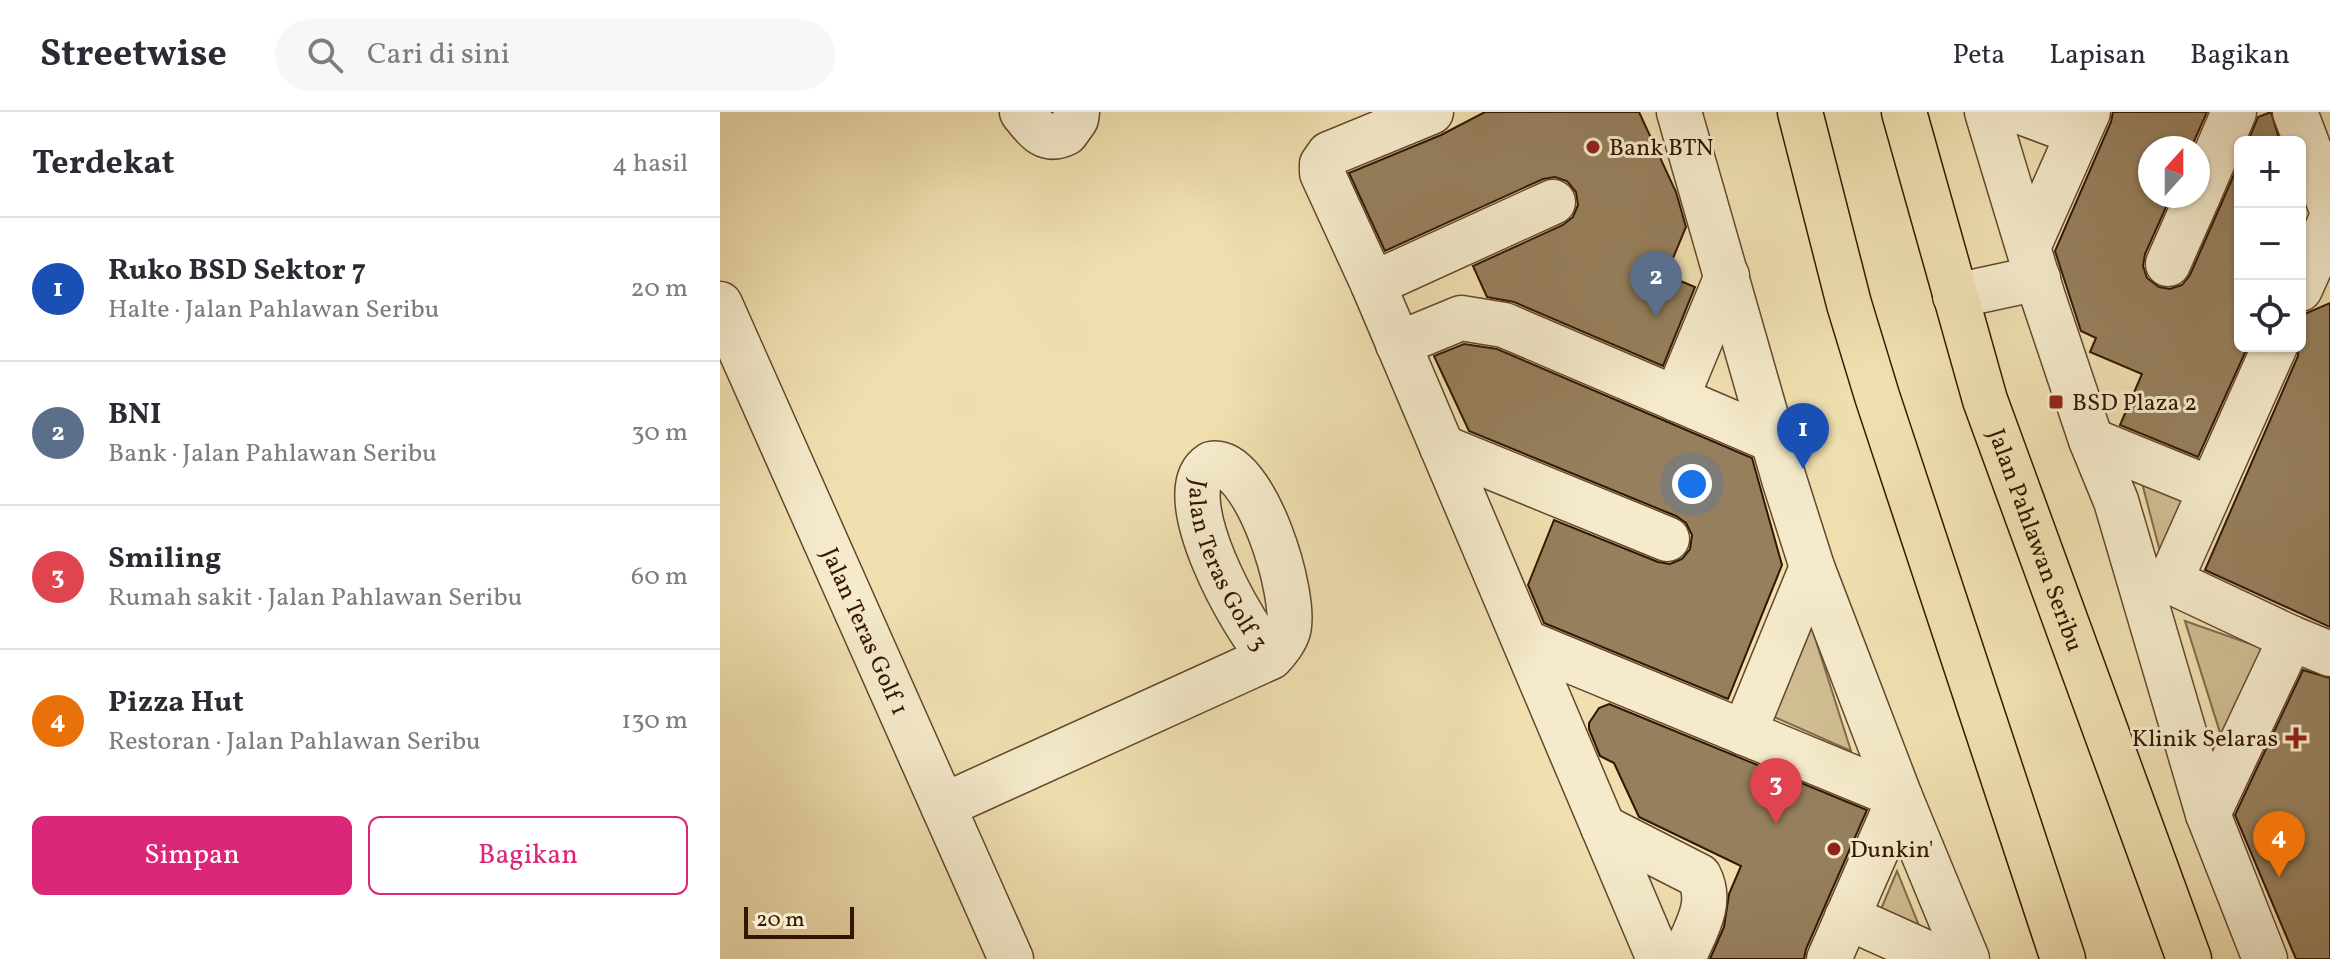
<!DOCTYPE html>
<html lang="id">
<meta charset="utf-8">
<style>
body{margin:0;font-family:Vollkorn,serif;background:#f7f7f7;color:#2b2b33}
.controls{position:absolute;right:24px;top:24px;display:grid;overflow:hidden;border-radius:12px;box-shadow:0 2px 6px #0004}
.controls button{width:72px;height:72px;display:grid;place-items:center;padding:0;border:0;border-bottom:2px solid #e1e1e2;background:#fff;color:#2b2b33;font:40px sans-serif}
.compass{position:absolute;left:1418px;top:24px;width:72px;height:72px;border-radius:50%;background:#fff;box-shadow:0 2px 6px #0004;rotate:21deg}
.scale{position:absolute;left:24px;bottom:20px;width:110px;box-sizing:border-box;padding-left:8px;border:4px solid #341502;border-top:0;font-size:22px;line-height:28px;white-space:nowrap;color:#341502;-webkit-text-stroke:6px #f5ebcc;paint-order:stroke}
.you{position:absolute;left:972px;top:372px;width:28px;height:28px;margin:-20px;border:6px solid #fff;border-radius:50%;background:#1a73e8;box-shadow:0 0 0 12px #1a73e833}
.badge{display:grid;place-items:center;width:52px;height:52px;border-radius:50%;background:#db2777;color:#fff;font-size:26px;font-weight:700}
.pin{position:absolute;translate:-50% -66px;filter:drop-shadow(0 2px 4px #0008)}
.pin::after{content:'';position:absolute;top:42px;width:28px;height:24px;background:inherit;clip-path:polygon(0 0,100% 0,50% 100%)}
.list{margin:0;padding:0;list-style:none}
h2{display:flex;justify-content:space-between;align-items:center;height:104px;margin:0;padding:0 32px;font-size:34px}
h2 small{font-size:26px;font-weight:400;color:#7c7c81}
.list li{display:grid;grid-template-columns:52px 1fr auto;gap:24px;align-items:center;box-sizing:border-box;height:144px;padding:0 32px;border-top:2px solid #e1e1e2}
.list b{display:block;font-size:30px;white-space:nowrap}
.list p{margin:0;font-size:26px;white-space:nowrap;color:#7c7c81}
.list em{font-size:26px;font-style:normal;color:#7c7c81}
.actions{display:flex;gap:16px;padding:24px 32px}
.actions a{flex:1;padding:18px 0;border:2px solid #db2777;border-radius:12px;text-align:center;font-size:28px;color:#db2777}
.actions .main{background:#db2777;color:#fff}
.icon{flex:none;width:44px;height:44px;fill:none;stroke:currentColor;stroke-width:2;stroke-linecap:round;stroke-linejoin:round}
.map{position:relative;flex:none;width:1610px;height:847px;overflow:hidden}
header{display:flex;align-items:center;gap:48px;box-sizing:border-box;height:112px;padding:0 40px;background:#fff;border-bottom:2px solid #e1e1e2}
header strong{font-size:38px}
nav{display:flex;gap:44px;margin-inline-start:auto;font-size:28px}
.search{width:560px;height:72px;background:#f7f7f7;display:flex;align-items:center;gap:20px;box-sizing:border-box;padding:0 28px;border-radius:44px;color:#7c7c81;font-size:30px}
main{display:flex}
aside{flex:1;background:#fff}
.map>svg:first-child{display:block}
.green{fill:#d0bd92;stroke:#82694a;stroke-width:2}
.building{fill:#967f5c;stroke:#341502;stroke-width:2}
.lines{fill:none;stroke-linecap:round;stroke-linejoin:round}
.minor-casing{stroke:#63482e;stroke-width:47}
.major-casing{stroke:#341502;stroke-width:47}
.minor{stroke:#f5ebcc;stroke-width:44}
.major{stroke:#f0e0b0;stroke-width:44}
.poi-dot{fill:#8f2418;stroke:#f5ebcc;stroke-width:3}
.labels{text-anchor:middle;stroke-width:6;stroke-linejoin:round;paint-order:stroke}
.poi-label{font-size:24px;fill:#341502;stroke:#f5ebcc;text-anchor:start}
.street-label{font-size:24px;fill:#341502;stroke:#f5ebcc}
</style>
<header>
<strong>Streetwise</strong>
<div class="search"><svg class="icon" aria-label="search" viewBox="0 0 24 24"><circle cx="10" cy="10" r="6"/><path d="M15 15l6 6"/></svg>Cari di sini</div>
<nav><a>Peta</a><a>Lapisan</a><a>Bagikan</a></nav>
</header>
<main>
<aside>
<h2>Terdekat<small>4 hasil</small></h2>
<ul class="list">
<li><span class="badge" style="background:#1a4fb4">1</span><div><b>Ruko BSD Sektor 7</b><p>Halte · Jalan Pahlawan Seribu</p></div><em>20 m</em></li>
<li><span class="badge" style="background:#5c6f8a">2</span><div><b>BNI</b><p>Bank · Jalan Pahlawan Seribu</p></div><em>30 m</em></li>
<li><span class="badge" style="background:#e0444e">3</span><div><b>Smiling</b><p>Rumah sakit · Jalan Pahlawan Seribu</p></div><em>60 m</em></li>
<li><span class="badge" style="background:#e8710a">4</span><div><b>Pizza Hut</b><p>Restoran · Jalan Pahlawan Seribu</p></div><em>130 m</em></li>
</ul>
<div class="actions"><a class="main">Simpan</a><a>Bagikan</a></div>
</aside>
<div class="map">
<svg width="1610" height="847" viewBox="0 0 1610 847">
<rect width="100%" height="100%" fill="#f0e0b0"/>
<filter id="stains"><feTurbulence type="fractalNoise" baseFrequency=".0025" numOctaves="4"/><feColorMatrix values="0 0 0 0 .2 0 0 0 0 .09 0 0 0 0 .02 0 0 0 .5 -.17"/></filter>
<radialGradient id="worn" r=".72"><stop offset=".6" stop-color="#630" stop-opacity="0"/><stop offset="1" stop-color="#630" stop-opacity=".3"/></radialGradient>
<path class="green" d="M1422,371l50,18 -28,66z
M1465,509l80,28 -38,106z
M1091,513l40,126 -79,-35z
M1177,759l25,62 -43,-19z"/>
<path class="building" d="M765,0h154l37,80 10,35 -20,48 29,12 -32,79 -149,-64 -27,-5 -14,-31 90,-41 10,-8 5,-12 -2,-13 -9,-11 -12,-4 -12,2 -158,72 -36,-78 92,-38z
M1393,0h94l-16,36h-41v48h21l-26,58 -2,12 4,12 12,9 11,2 12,-4 8,-10 50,-114v185h8l-50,111 -78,-32 22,-51 -52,-22 6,-14 -15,-7 -26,-80 56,-129z
M1551,0l9,30h-32l10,-25z
M1610,191v324l-125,-57 93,-214 2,-40z
M744,232l33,5 255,109 30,107 -54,134 -184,-76 -16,-38 26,-65 104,42 12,2 12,-5 8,-10 2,-14 -6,-12 -10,-7 -207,-85 -35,-75z
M1583,558l27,8v281h-34l-61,-144z
M889,592l258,106 -61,139 -2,10h-94l14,-32 5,-33 12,-28 -102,-49 -25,-54 -14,-7 -11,-27v-6l10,-15z"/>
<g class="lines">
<defs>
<g id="minor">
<path d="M302,0c12,15 22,32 44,21l10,-14 1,-7"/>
<path d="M711,0l-102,42 -7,10v9l51,111 286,675"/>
<path d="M959,0l105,367 28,88 88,230 67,162"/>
<path d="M1267,0l56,185 48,143 25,61 92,313 57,145"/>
<path d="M1301,0l56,21"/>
<path d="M1575,0l35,93"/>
<path d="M1478,84l36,-84"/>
<path d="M1309,133l59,-133"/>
<path d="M1448,152l30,-68"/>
<path d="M653,172l180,-82"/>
<path d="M1580,177l30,-67"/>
<path d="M1235,184l83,-18"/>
<path id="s1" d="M0,192l291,655"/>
<path d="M678,232l63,-26 43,7 271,116"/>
<path d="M1555,234l-105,235 121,57 39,16"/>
<path d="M956,287l51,-123"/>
<path d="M1371,328l120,49"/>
<path d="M722,335l225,92"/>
<path d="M805,530l375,155 -71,162"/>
<path d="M1024,621l68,-166"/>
<path id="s2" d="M223,694l328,-149c6,-7 14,-16 17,-26 10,-34 -33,-175 -77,-167 -44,29 32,165 60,193"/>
<path d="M1488,702l83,-176"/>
<path d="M883,715l96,49c15,28 -5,56 -16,83"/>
<path d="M1127,805l93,42"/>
</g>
<g id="major">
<path d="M1080,0l49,192 28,92 186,563"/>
<path id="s3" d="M1184,0l81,288 204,559"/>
</g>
</defs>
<use href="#minor" class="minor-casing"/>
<use href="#major" class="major-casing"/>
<use href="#minor" class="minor"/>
<use href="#major" class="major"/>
</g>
<g class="poi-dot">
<circle cx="873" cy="35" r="8"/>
<rect x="1328" y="282" width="16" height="16" rx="4"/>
<path d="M1572 614h8v8h8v8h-8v8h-8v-8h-8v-8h8z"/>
<circle cx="1114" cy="737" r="8"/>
</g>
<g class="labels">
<g class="poi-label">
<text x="889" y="43">Bank BTN</text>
<text x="1352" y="298">BSD Plaza 2</text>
<text x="1558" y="634" text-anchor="end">Klinik Selaras</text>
<text x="1130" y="745">Dunkin'</text>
</g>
<g class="street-label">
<text dy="8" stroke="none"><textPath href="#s3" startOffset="448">Jalan Pahlawan Seribu</textPath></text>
<text dy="8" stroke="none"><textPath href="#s2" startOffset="700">Jalan Teras Golf 3</textPath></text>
<text dy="8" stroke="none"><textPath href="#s1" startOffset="358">Jalan Teras Golf 1</textPath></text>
</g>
</g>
<rect width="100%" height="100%" filter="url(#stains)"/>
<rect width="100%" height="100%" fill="url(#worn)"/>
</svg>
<div class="controls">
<button>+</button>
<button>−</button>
<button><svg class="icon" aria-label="locate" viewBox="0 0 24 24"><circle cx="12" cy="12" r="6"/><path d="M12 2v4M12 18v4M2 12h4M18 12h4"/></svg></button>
</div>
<svg class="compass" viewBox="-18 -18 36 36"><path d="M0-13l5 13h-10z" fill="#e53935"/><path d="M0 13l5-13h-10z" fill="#7c7c81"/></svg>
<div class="scale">20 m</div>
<div class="you"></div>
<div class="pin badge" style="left:1083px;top:357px;background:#1a4fb4">1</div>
<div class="pin badge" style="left:936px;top:205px;background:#5c6f8a">2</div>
<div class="pin badge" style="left:1056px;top:712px;background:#e0444e">3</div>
<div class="pin badge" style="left:1559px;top:765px;background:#e8710a">4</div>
</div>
</main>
